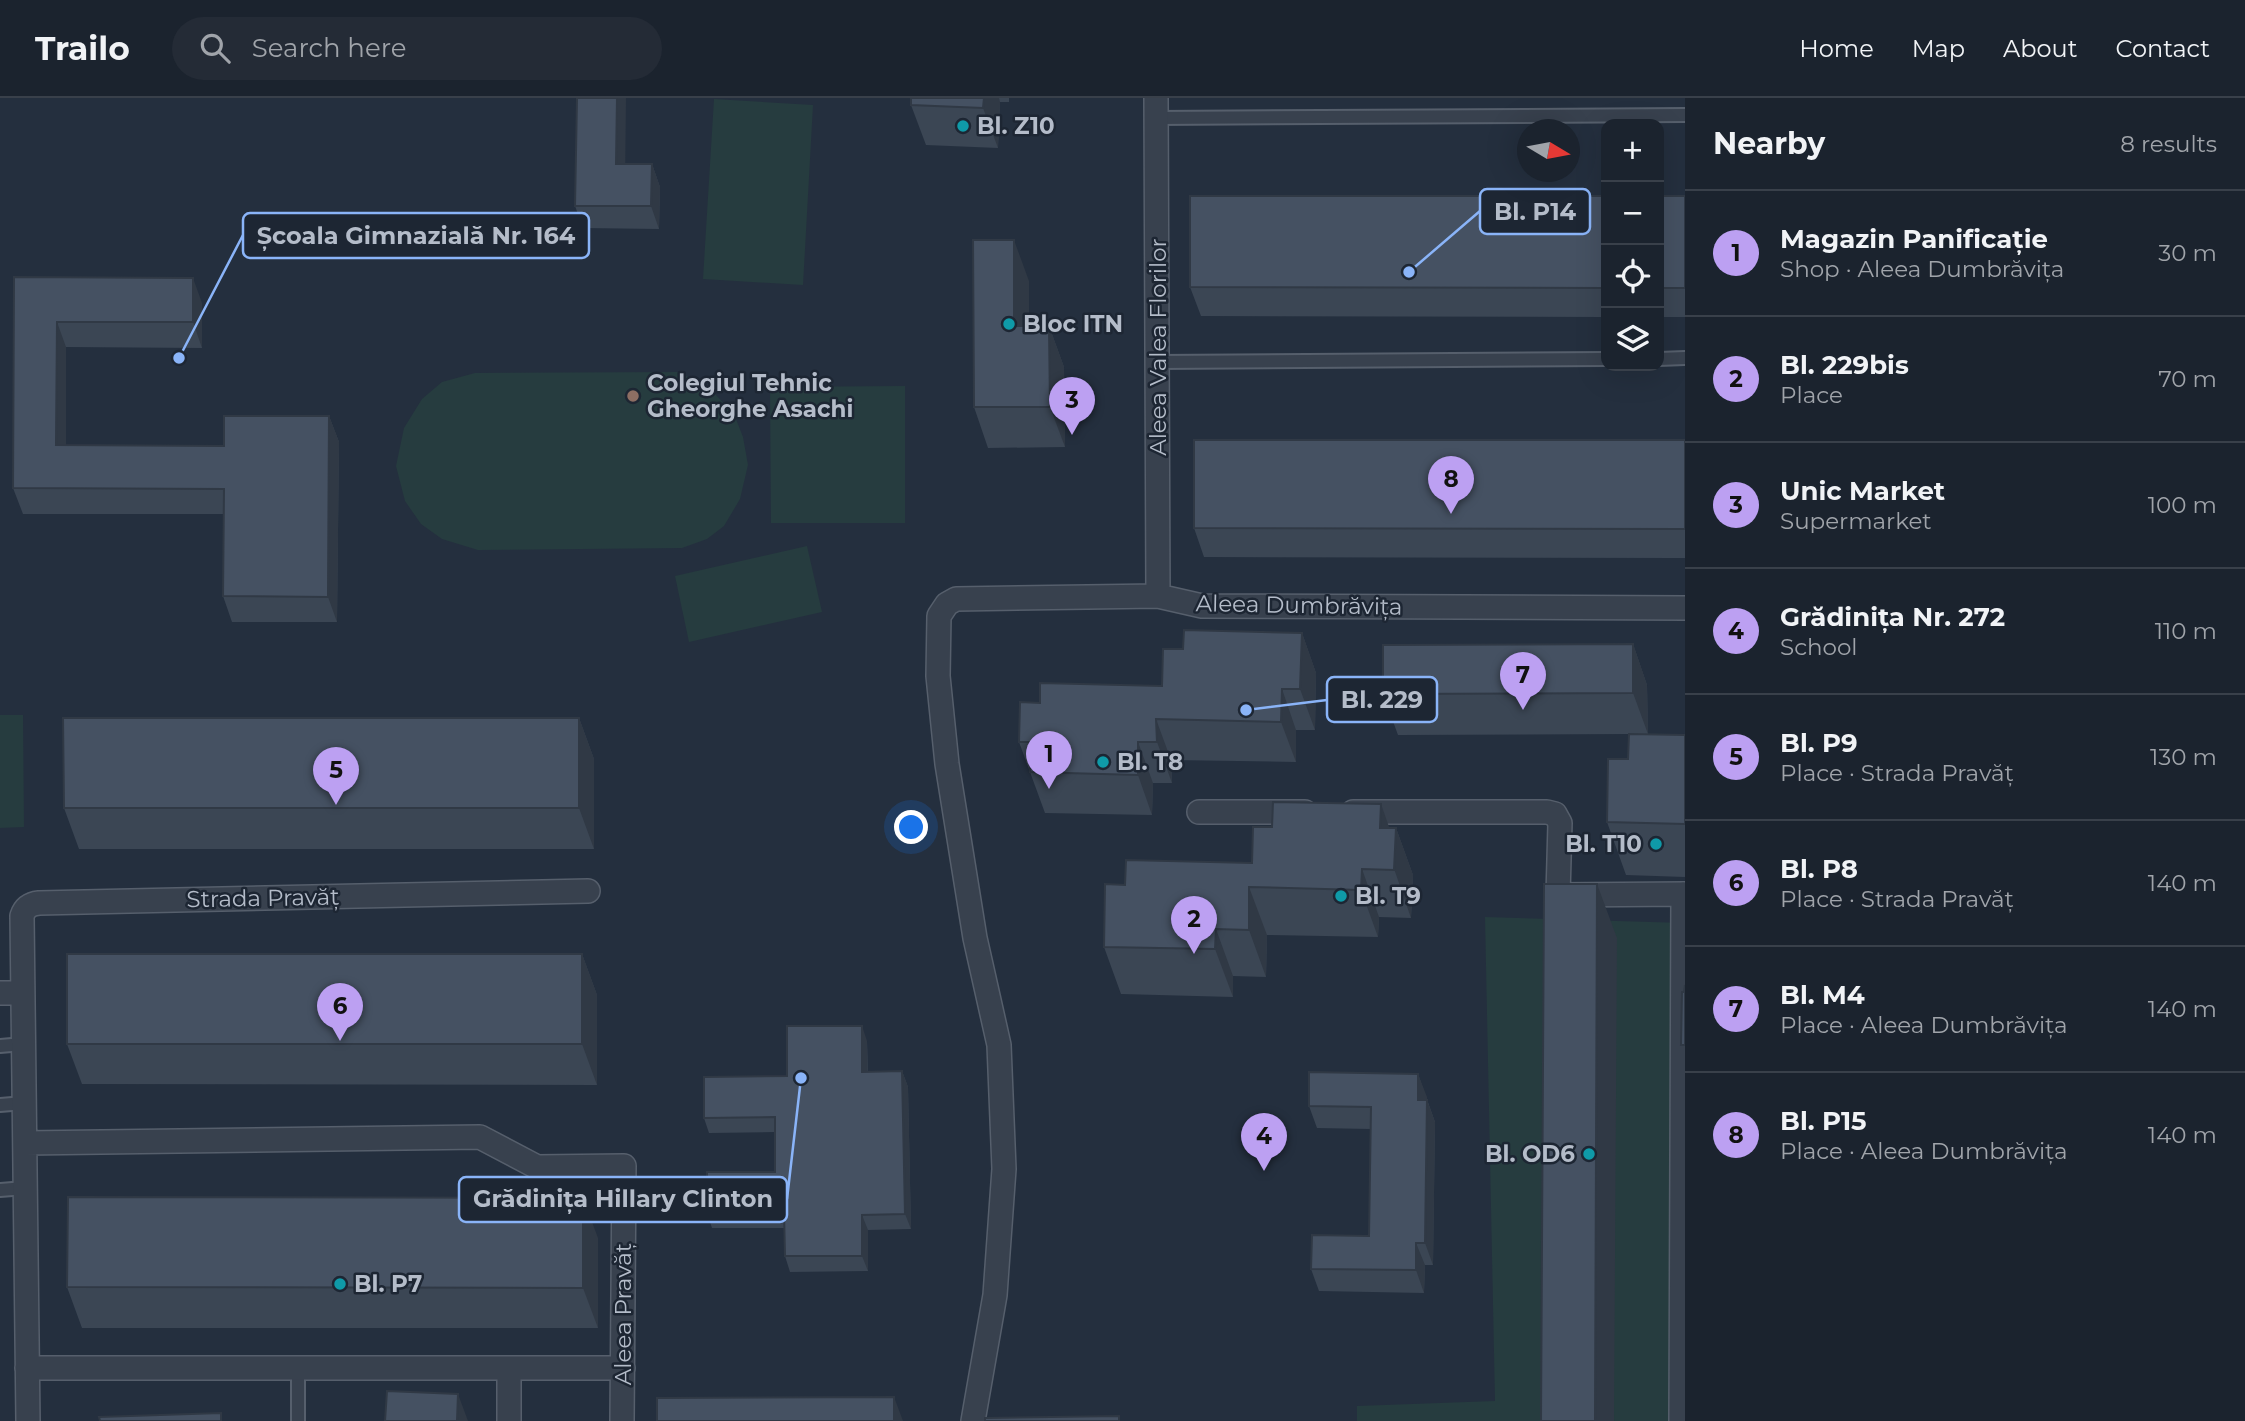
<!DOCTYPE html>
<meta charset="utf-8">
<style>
body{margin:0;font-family:Montserrat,sans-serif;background:#242b36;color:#f1f3f6}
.controls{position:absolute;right:21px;top:21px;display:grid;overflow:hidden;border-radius:14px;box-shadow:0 7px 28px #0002}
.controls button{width:63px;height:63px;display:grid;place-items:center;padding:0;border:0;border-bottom:2px solid #39404a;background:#1b232e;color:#f1f3f6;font:35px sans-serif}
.compass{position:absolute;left:1517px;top:21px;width:63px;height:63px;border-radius:50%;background:#1b232e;box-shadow:0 7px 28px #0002;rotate:100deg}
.you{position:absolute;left:912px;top:730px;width:24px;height:24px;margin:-18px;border:5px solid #fff;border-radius:50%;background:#1a73e8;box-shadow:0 0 0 10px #1a73e833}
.badge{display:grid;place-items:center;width:46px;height:46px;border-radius:50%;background:#bca0f2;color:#111;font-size:23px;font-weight:700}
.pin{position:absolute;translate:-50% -58px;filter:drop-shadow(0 2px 4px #0008)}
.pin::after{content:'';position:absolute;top:37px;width:24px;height:21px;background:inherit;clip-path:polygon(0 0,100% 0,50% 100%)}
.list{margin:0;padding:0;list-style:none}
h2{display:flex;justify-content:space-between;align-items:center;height:91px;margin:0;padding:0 28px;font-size:30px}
h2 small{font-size:23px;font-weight:400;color:#a0a4aa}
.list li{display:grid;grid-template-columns:46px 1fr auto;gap:21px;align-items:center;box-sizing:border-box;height:126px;padding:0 28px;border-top:2px solid #39404a}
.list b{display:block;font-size:26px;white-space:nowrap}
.list p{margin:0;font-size:23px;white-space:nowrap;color:#a0a4aa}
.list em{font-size:23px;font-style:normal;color:#a0a4aa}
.icon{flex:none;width:38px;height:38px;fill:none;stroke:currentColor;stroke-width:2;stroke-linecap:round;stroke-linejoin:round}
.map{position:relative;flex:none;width:1685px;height:1323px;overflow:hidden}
header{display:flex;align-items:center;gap:42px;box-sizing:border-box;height:98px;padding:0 35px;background:#1b232e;border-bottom:2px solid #39404a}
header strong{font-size:33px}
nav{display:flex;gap:38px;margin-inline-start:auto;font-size:24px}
.search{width:490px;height:63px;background:#242b36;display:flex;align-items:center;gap:18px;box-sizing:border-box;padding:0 24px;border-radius:38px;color:#a0a4aa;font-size:26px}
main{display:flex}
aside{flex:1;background:#1b232e}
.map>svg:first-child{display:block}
.green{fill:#263c3f}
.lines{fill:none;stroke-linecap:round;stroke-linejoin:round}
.service-casing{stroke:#565f6c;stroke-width:16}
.minor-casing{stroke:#565f6c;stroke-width:26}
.service{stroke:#38414e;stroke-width:12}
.minor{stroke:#38414e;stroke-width:23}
.wall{fill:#3b4654}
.shaded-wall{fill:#303945}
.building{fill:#455162;stroke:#303945;stroke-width:2}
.culture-dot{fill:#0f9aa8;stroke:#1d2633;stroke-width:2.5}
.education-dot{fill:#8d6e63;stroke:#1d2633;stroke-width:2.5}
.labels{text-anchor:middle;stroke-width:5;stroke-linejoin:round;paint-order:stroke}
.poi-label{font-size:23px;font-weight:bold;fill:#b4bcc9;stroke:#1d2633;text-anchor:start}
.street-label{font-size:23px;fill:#b4bcc9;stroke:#1d2633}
.leader{fill:none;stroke:#8ab4f8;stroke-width:2.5}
.callout-dot{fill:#8ab4f8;stroke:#1d2633;stroke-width:2.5}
.callout{fill:#1d2633;stroke:#8ab4f8;stroke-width:2.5}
.callout-label{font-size:24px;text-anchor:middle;font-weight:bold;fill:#b4bcc9}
</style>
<header>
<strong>Trailo</strong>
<div class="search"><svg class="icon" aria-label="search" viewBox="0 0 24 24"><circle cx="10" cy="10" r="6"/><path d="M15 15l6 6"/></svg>Search here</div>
<nav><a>Home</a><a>Map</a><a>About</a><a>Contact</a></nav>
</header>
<main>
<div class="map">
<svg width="1685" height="1323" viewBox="0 0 1685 1323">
<rect width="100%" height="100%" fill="#242f3e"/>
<path class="green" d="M714,1l99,6 -10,180 -100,-6z
M475,275l205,-1 35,22 19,20 9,23 5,28 -8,34 -16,27 -17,13 -25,9 -204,2 -36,-11 -21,-15 -16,-23 -9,-35 8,-38 18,-29 20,-17z
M905,288v137h-134l-1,-136z
M807,448l15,66 -133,30 -14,-66z
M0,617h23l1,112 -24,1z
M1485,819l200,6v498h-328v-15l138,-5z"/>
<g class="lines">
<defs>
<path id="service" d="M1156,20l529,-3
M1659,261l26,-1
M1158,264l448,-3
M0,948l23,-2
M0,1007l24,-2
M0,1092l25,-2
M298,1270v53"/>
<path id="minor" d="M1156,0l2,498
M1199,714h106
M1353,714h194l8,2 5,9 -2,72 127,-1
M0,895h22
M25,1045l455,-6 57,30 87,-1 -2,255
M27,1270h596
M28,1323l-6,-505c3,-9 8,-12 17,-13l549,-12
M509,1323v-52
M973,1323l22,-126 9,-126 -5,-124 -24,-107 -28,-174 -9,-88 1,-60 8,-12 9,-5 202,-3 44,10 483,2
M1681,1323l2,-527"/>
</defs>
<use href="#service" class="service-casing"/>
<use href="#minor" class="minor-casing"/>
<use href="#service" class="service"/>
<use href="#minor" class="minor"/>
</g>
<path class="wall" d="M911,0h98v4h-9l-2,46 -72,-3 -15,-40z
M625,66h27l8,23 -1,42 -76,-1 -8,-22z
M1606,98v121l-405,-1 -11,-29z
M1659,98h26v121h-26z
M14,179l188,26v45l-136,-1v98l158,1 105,-30 10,26 -2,180h-105l-9,-26v-82h-200l-10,-26z
M1029,183v45h20l15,41 1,80 -77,1 -14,-41z
M1685,342v118l-481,-1 -10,-29z
M1302,535l14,40 -1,57h-19v32l-125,-2 1,23h-19l-1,32 -107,-2 -26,-71 21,-39 122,-17 21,-37z
M1633,546l14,41 1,49 37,1v142l-59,-2 -19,-53 21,-63 1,-25 -231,1 -15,-41z
M579,620l15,41v90h-515l-15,-41z
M1389,730h7l17,47 -2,43 -32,-1 -1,20 -111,-2 -1,42 -33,-1v21l-112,-3 -17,-47 21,-62 127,-22z
M582,856l15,41v90l-515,-1 -15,-40z
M867,943l1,31 34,-1 6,16 3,142 -43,1v41l-78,1 -5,-16v-28h-73l-5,-15 68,-41v-40l-66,1 -5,-15 83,-42z
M1418,976l17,48 -2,143h-8l-1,28 -105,-2 -8,-22 58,-33 2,-107 -54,-1 -8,-22z
M598,1140v90h-516l-15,-41z"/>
<path class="shaded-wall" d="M617,0h9l-1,88 -9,-22z
M984,0h15l1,4 -2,46 -15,-40z
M652,66l8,23 -1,42 -8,-23z
M1014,142l15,41v86l-15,-41z
M193,180l9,25v45l-9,-26z
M57,224l9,25v124l-10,-26z
M1049,228l15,41 1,80 -15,-40z
M329,318l10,26 -2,180 -9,-25z
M1302,535l14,40 -1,57 -15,-41z
M1633,546l14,41 1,49 -15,-41z
M1282,591l14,41v32l-15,-40z
M579,620l15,41v90l-15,-41z
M1156,621l15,41 1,23 -15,-41z
M1138,644l15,41 -1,32 -14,-40z
M1381,706l14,40 1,-16 17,47 -2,43 -31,-90z
M1362,771l17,48 -1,20 -17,-47z
M1597,786l20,54 -3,483h-19z
M1249,789l18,48 -1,42 -17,-47z
M1216,831l17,47v21l-18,-48z
M582,856l15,41v90l-15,-41z
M862,928l5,15 1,46 -6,-15z
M902,973l6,16 3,142 -6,-15z
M1418,976l9,23 -1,25 -8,-22z
M1427,1002l8,22 -2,143 -8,-22z
M583,1100l15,40v90l-15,-40z
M862,1117l6,15v41l-6,-15z
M1416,1145l9,22 -1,28 -8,-23z
M458,1296l10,27h-11z
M894,1299l9,24h-9z"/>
<path class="building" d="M577,0h40l-1,66h36l-1,42h-76z
M911,0h73l-1,10 -72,-3z
M1190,98h416v92l-416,-1z
M1659,98h26v92h-26z
M973,142h41v86h35l1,81h-76z
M14,179l179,1v44h-136l-1,123 168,1v-30h105l-1,181 -105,-1 1,-107 -211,-1z
M1194,342h491v89l-491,-1z
M1184,532l118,3 -2,56h-18l-1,33 -125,-3 1,23h-19v33l-108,-3 1,-30h-12l1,-40 20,1v-20l122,3 1,-37h20z
M1633,546v49l-250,1v-49z
M63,620h516v90h-515z
M1629,636l56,1v89l-78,-2 1,-63h20z
M1273,704l108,2 -1,24h16l-2,42 -32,-1 -1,21 -112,-3v43l-33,-1 -1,20 -111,-2 1,-63 20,1 1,-25 126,3 1,-36h19z
M1544,786h53l-2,537h-54z
M67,856h515v90h-515z
M1685,887v60h-4l1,-53h2z
M787,928h75v46l40,-1 3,143 -43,1v41h-77l-1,-44 -77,1v-41h68v-55l-71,1v-41l83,-1z
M1309,974l109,2v26h9l-2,143h-9v27l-105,-1 1,-34 57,1 2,-129 -62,-1z
M68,1099l515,1v90l-516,-1z
M387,1293l71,3 -1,27h-72z
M894,1299v24h-237v-23z
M221,1315v8h-121l-1,-4z
M1119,1318v5h-134v-3z"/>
<g class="culture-dot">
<circle cx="963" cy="28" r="7"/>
<circle cx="1009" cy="226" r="7"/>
<circle cx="1103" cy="664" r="7"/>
<circle cx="1656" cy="746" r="7"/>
<circle cx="1341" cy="798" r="7"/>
<circle cx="1589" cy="1056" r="7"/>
<circle cx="340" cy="1186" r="7"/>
</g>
<circle class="education-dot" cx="633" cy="298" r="7"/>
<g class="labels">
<g class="poi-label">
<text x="977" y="36">Bl. Z10</text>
<text x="1023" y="234">Bloc ITN</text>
<text x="647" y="293">Colegiul Tehnic<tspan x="647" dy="26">Gheorghe Asachi</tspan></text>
<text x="1117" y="672">Bl. T8</text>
<text x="1642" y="754" text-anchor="end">Bl. T10</text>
<text x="1355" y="806">Bl. T9</text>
<text x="1575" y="1064" text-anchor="end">Bl. OD6</text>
<text x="354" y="1194">Bl. P7</text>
</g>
<g class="street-label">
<text transform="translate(1158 249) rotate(-90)" y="8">Aleea Valea Florilor</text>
<text transform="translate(1299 507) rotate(1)" y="8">Aleea Dumbrăvița</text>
<text transform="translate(263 800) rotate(-1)" y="8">Strada Pravăț</text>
<text transform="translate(623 1216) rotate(-90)" y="8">Aleea Pravăț</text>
</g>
</g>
<path class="leader" d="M1409 174L1480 113M179 260L243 137M1246 612L1327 602M801 980L787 1101"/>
<g class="callout-dot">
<circle cx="1409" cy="174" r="7"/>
<circle cx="179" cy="260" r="7"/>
<circle cx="1246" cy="612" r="7"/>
<circle cx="801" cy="980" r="7"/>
</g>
<g class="callout">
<rect x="1480" y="91" width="110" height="45" rx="7"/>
<rect x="243" y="115" width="346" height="45" rx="7"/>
<rect x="1327" y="579" width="110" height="45" rx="7"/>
<rect x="459" y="1079" width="328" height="45" rx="7"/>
</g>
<g class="callout-label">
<text x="1535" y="122">Bl. P14</text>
<text x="416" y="146">Școala Gimnazială Nr. 164</text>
<text x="1382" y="610">Bl. 229</text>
<text x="623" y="1109">Grădinița Hillary Clinton</text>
</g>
</svg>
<div class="controls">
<button>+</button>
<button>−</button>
<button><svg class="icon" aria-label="locate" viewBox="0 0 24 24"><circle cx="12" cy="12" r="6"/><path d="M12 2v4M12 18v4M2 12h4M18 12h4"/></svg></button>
<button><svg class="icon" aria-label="layers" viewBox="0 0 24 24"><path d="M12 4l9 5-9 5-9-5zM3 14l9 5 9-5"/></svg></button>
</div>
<svg class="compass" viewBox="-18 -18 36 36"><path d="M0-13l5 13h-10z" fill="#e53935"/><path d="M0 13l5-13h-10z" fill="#a0a4aa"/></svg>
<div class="you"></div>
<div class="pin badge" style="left:1049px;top:691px">1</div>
<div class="pin badge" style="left:1194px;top:856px">2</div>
<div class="pin badge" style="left:1072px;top:337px">3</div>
<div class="pin badge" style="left:1264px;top:1073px">4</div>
<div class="pin badge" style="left:336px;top:707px">5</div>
<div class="pin badge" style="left:340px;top:943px">6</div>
<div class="pin badge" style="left:1523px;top:612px">7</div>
<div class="pin badge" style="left:1451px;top:416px">8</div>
</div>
<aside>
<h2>Nearby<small>8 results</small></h2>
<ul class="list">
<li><span class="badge">1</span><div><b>Magazin Panificație</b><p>Shop · Aleea Dumbrăvița</p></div><em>30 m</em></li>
<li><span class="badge">2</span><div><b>Bl. 229bis</b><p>Place</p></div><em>70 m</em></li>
<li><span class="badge">3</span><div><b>Unic Market</b><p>Supermarket</p></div><em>100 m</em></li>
<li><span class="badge">4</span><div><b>Grădinița Nr. 272</b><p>School</p></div><em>110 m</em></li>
<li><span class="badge">5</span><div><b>Bl. P9</b><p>Place · Strada Pravăț</p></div><em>130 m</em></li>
<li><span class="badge">6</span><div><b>Bl. P8</b><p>Place · Strada Pravăț</p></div><em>140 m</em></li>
<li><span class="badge">7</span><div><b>Bl. M4</b><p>Place · Aleea Dumbrăvița</p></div><em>140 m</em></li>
<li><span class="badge">8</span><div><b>Bl. P15</b><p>Place · Aleea Dumbrăvița</p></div><em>140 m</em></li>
</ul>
</aside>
</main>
